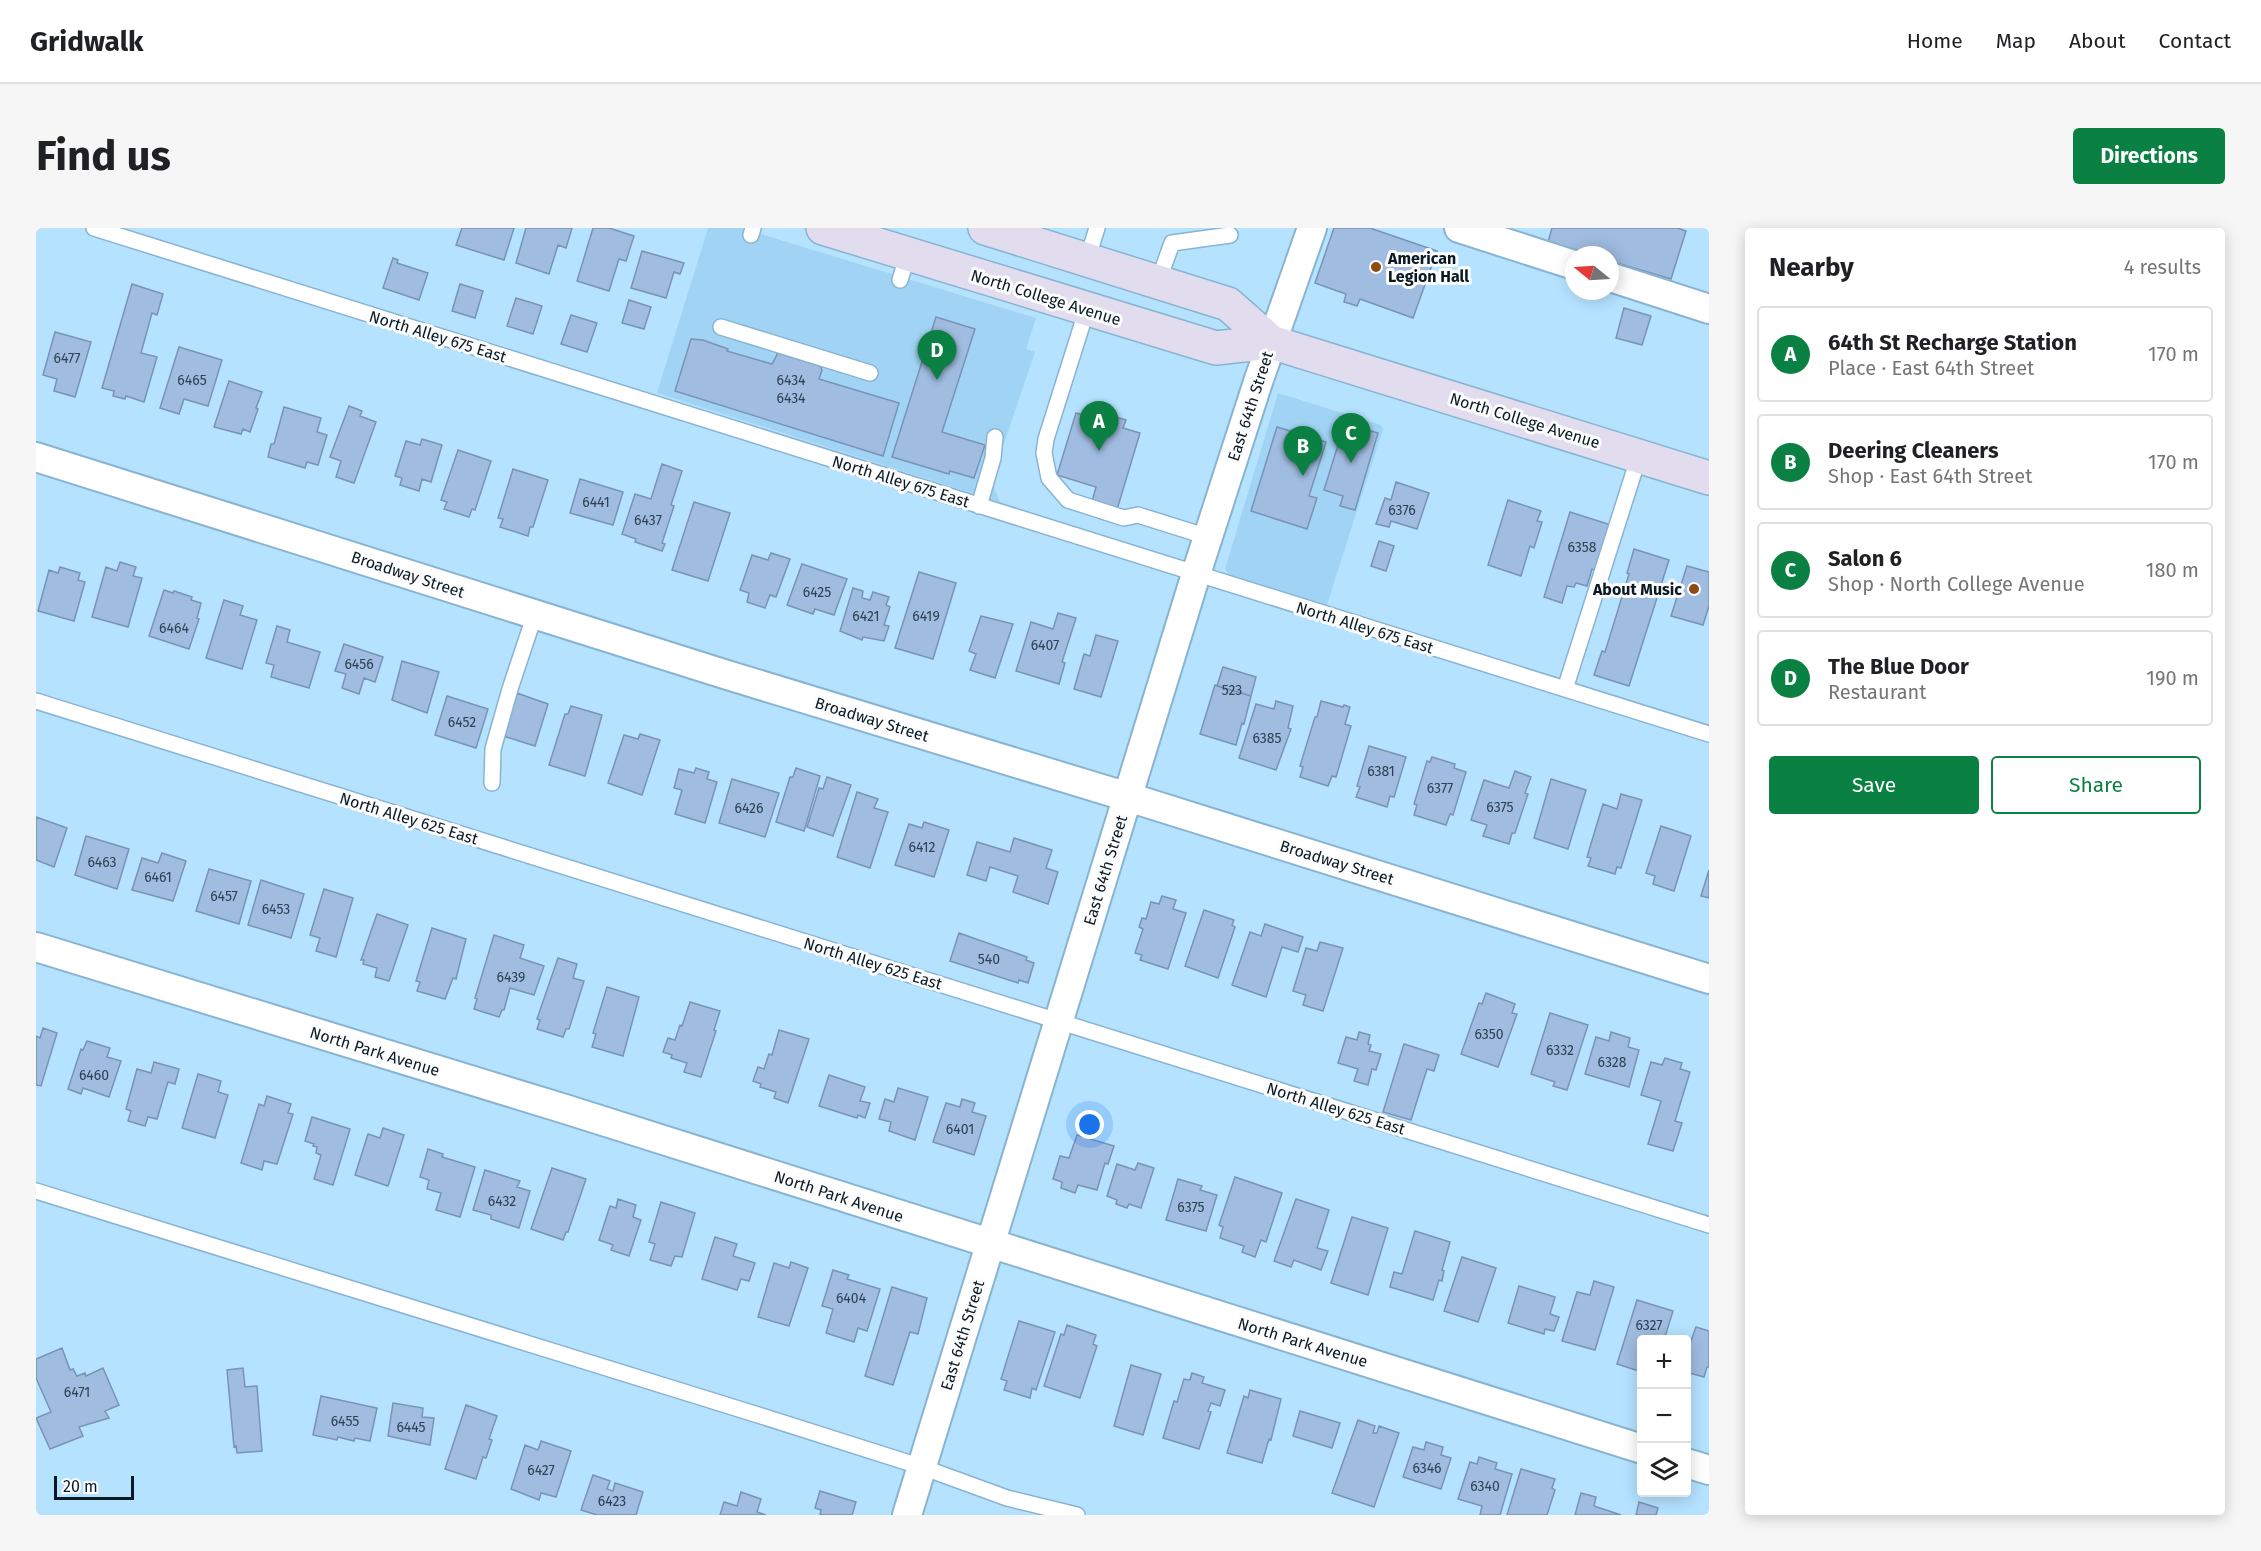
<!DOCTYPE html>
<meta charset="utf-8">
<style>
body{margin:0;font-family:"Fira Sans",sans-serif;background:#f6f6f6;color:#202124}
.controls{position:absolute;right:18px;bottom:18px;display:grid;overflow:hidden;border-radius:6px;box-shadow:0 3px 15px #0003}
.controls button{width:54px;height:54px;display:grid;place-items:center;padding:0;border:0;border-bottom:2px solid #e0e0e0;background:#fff;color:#202124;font:30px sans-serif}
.compass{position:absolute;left:1529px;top:18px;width:54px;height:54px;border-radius:50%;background:#fff;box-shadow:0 3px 15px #0003;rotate:288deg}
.scale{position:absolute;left:18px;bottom:15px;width:80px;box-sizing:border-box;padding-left:6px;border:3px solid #091a24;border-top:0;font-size:16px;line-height:21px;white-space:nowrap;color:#091a24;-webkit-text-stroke:4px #fcfcfc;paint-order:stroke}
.you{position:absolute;left:1054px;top:897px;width:21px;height:21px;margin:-15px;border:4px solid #fff;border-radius:50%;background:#1a73e8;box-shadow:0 0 0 9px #1a73e833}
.badge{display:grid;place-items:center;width:39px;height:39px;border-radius:50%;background:#0b8043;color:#fff;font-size:20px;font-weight:700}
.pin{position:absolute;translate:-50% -50px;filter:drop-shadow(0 2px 3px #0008)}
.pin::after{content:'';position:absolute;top:32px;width:21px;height:18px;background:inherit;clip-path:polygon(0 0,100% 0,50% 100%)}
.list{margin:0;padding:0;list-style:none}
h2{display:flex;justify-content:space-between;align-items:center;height:78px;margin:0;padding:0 24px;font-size:26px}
h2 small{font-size:20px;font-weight:400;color:#757577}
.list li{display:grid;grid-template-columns:39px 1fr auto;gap:18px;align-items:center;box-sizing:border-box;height:96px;margin:0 12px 12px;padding:0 12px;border:2px solid #e0e0e0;border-radius:6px}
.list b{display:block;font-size:22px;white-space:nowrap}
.list p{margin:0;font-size:20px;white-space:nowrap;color:#757577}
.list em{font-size:20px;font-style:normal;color:#757577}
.actions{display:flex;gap:12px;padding:18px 24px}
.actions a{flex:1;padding:14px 0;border:2px solid #0b8043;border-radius:6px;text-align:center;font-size:21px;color:#0b8043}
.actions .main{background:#0b8043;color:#fff}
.icon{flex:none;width:33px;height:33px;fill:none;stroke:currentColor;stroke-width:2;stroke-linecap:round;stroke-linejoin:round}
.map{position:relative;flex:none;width:1673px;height:1287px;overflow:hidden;border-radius:6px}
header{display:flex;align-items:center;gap:36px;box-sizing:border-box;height:84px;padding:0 30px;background:#fff;border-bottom:2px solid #e0e0e0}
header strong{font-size:28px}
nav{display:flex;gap:33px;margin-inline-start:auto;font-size:21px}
.intro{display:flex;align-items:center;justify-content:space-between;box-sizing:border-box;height:144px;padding:0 36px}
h1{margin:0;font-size:42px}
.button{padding:15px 27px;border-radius:6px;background:#0b8043;color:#fff;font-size:21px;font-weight:700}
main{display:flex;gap:36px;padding:0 36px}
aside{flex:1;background:#fff;border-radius:6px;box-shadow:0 3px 15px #0003}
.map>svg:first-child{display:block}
.built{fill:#a1d4f4}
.building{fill:#a0bce1;stroke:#7993b7;stroke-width:1.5}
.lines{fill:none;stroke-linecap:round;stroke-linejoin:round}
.lane-casing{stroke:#88b4d0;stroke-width:18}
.street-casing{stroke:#88b4d0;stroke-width:32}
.secondary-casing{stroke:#88b4d0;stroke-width:36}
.lane{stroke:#fff;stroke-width:15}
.street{stroke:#fff;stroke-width:28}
.secondary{stroke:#e2dcef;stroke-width:33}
.poi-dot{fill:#8c4d15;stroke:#fcfcfc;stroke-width:2}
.labels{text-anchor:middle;stroke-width:6;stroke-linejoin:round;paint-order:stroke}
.number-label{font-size:14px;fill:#2f4253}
.poi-label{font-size:16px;font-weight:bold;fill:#091a24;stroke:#fcfcfc;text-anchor:start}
.street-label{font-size:16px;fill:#091a24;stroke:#fcfcfc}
</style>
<header>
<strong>Gridwalk</strong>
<nav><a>Home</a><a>Map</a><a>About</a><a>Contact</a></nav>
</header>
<div class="intro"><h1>Find us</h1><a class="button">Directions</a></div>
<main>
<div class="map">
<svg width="1673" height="1287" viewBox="0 0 1673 1287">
<rect width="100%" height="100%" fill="#b5e2ff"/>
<path class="built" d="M672,0h33l295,90 -10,31 9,3 -41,121 1,17 5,12 -343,-109z
M1242,165l103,32 2,4 -57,179 -95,-30 -6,-9z"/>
<path class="building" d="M426,0h52l-10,32 -48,-15z
M490,0h46l-6,20 -8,-3 -9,29 -33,-11z
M557,0h16l25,8 -8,25 -7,-2 -10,32 -32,-10z
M1298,0h36l67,23 -24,67 -53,-19 -3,7 -6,-2 -7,-2 2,-8 -31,-11z
M1516,0h125l9,3 -15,48 -61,-18v-6h-18l-44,-13z
M606,23l42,12 -4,11 -6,-2 -8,26 -35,-10z
M357,30l5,2 -1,3 31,10 -9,27 -36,-12z
M96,56l31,10 -6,21 -5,-2 -11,40 16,4 -13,45 -18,-6 -1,3 -12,-3 1,-5 -12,-3z
M424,56l23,7 -8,27 -23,-7z
M480,70l26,8 -9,28 -26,-8z
M593,72l22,7 -7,22 -22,-6z
M1588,80l27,8 -9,29 -26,-7z
M535,87l26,8 -10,29 -26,-8z
M900,89l39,12 -33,103 43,13 -11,33 -24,-7 -1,3 -57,-17z
M19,104l36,10 -16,55 -21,-6 3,-12 -14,-4z
M655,111l12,1 25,9 -1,2 45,13 6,-11 42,13 2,4 -3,9 80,24 -16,53 -208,-65z
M143,119l43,13 -14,46 -24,-7 -5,15 -19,-6z
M193,153l33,11 -6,16 2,1 -8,23 -7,-3 -2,5 -27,-7z
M313,178l13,5 -2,5 16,6 -22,61 -18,-6 5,-16 -11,-4z
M248,179l37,11 -4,14 10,3 -9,30 -11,-3 -2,6 -37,-11 3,-13h3z
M1040,185l26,7 1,-7 23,7 -3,8 17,5 -24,80 -25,-8 5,-18 -39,-12z
M1241,199l49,15 -17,54 8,2 -10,31 -56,-18z
M1307,201l22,7 2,-6 11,3 -23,77 -15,-4 3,-10 -19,-6z
M386,211l20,6 -11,37 -9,-3 -3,12 -19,-6 2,-7 -7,-2 11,-35 14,4z
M422,222l33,11 -16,49 -3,-1 -3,8 -25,-8 3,-7 -6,-2z
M626,236l20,7 -11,34 3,1 -12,37 3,1 -3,7 -27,-9 1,-3 -14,-5 13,-40 16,5z
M477,241l35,11 -15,47h-3l-2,9 -28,-9 3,-8 -5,-1z
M544,251l43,13 -10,33 -43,-12z
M1360,254l33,11 -12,36 -26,-8 -2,6 -13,-3 9,-26 6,2z
M1472,272l33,11 -4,10 5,1 -8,26 -4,-2 -9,30 -33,-11z
M658,274l36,11 -22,68 -36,-11z
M1534,284l41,13 -14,46 -5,-2 -5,17 -11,-3 -2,4 -7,-1 -5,17 -18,-6z
M1343,313l15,5 -8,25 -15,-5z
M1598,321l35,11 -40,126 -35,-11 8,-24 3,1 24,-78 -2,-1z
M735,325l19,6 -14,38 -6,-2 -5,13 -18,-6 2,-9 -9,-3 12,-35 16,5z
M84,334l16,5 -3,9 9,2 -14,49 -36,-10 14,-50 11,4z
M766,336l45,15 -13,36 -19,-6 -2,5 -26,-9z
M1651,338l22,6v34l-6,19 -32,-9z
M24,339l20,6 -2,7 7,2 -11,39 -36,-10 11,-41 9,3z
M883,344l37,11 -23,76 -38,-11z
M817,360l10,3 -1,7 8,2 3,-8 16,5 -3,8 4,2 -6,18 5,1 -5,15 -21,-4 -1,3 -22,-9z
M128,362l9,3 1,-2 18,6 -1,3 10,3 -4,15 2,1 -10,30 -40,-13z
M188,372l19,6 -3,9 17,5 -15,49 -36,-11z
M1022,385l18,5 -14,44 3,1 -6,21 -43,-13 15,-49 22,7z
M945,388l32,8 -18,54 -25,-8 6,-16 -7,-3z
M241,398l13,4 -3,12 33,10 -11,36 -38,-11 3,-12 -8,-2z
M1060,407l22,6 -17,56 -27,-8 10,-35 6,2z
M308,416l39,13 -8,25 -11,-4 -5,16 -17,-6 4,-14 -11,-3z
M366,433l37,11 -12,41 -35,-13z
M1187,439l33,10 -5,19 -34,-10z
M1179,457l36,11 -7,28 -2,-1 -6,22 -36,-11z
M481,465l31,11 -13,42 -32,-10z
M411,468l41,13 -12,39 -41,-13z
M1240,473l17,5 -5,22 3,1 -15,41 -37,-12 17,-54 18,5z
M1285,473l22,6 1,-2 6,2 -5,17 6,2 -15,51 -4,-1 -4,10 -28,-9 3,-10 -3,-1 15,-49h2z
M535,478l31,9 -17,61 -36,-11 16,-51h3z
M604,506l20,6 -18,55 -34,-12 16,-48 14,4z
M1333,518l37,11 -12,40 -4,-1 -3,11 -31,-10 4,-10 -3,-1z
M1396,529l23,7 -1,4 12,4 -13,43 -3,-1 -4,11 -32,-10 3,-10 -3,-1 13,-43 3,1z
M660,540l13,4 -2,7 10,3 -12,41 -30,-9 7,-24 -8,-2 5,-19 15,4z
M760,540l24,8 -16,55 -28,-9 14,-45h3z
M1479,543l16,6 -6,16 3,1 -13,39h-3l-3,11 -26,-8 4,-11 -16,-5 13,-40 25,8z
M791,549l24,8 -18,51 -26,-9 12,-39 4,1z
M696,551l47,14 -14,44 -46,-14z
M1515,551l35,11 -18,59 -34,-11z
M821,564l21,7 -4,9 14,4 -18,56 -33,-11z
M1585,566l21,6 -21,68 -4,-1 -2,7 -27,-8 3,-8 -4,-1 16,-53 14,5z
M0,589l31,11 -13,39 -18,-7z
M888,594l25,8 -15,47 -39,-12 14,-41 13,4z
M1625,598l30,10 -17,55 -21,-7 2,-8 -9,-3z
M50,608l43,13 -12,40 -42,-14z
M978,610l38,12 -6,18 12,4 -10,32 -35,-12 5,-16 -28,-9 -4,14 -19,-6 10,-33 33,10z
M126,625l24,8 -13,40 -41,-11 10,-32 16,5z
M173,641l42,12 -12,43 -43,-13z
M1673,642v28l-8,-2z
M225,652l43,14 -13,44 -43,-13z
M288,661l29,9 -17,59 -20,-6 4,-13 -10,-3z
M1126,668l14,4 -3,9 13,4 -18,56 -28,-9 2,-5 -7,-2 8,-24 -4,-2 3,-9 4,1 5,-17 8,2z
M1168,682l30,10 -2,5 3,2 -17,51 -33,-12z
M341,686l31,11 -19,56 -14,-4 2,-9 -14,-4 1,-4h-3z
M1229,696l38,13 -5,15 -16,-5 -16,50 -34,-12 18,-53 11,4z
M396,700l34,11 -10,40 -3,-1 -8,21 -28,-8 3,-9 -4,-1z
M923,705l68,24 -1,3 8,3 -6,20 -9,-3 -1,3 -68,-22z
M458,707l30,10 -4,13 24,8 -10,29 -24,-7 -6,22h-2l-3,7 -25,-8 3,-10 -2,-1z
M1284,714l23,6 -20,63 -20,-6 3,-10 -13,-4 13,-43 11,3z
M522,730l19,6 -4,14 11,3 -15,48h-3l-3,8 -26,-8 3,-9 -3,-1z
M571,759l32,10 -16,59 -31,-9 4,-13 -3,-1z
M1450,765l29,11 -3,9 5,1 -19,53 -37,-13 18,-51 3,1z
M654,774l30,9 -6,19 2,1 -15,46 -17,-5 3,-9 -16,-5 1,-3 -9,-3 5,-14 7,2 5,-15 2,1z
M1514,785l38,12 -21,65 -14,-4 2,-4 -24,-8z
M7,800l14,5 -16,53 -5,-1v-49l4,2z
M743,802l30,9 -21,64 -14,-5 2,-6 -16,-5 1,-3 -8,-3 5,-14 6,2 5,-15 3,1z
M1323,804l11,3 -2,9 3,1 -2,6 12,3 -5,16 -4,-1 -4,16 -14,-4 4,-12 -20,-6 8,-26 11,3z
M1575,804l19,6 -2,9 11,3 -10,37 -44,-13 11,-37 13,4z
M51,813l23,7 -3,9 14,4 -12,36 -26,-9 -2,6 -13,-5 13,-40 2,1z
M1368,816l35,11 -5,16 -7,-2 -16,51 -28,-8z
M1629,830l17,5 -2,6 10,3 -15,49 7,2 -9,28 -25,-7 13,-43 -20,-6 10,-33 11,3z
M118,834l25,7 -4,15 -7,-2 -11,37 -9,-2 -3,9 -17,-5 3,-10 -5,-2 11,-40 14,4z
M162,846l23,7 -3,11 10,3 -13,43 -33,-10z
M793,847l36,12 -5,14 10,2 -5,15 -7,-3 -1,3 -38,-12z
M862,860l30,9 -13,43 -26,-9 2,-9 -12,-3 6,-20 9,3z
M231,868l24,8 -3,9 5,1 -16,50 -13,-3 -2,9 -21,-7 18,-59 5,2z
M926,871l13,4 -3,9 14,4 -12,39 -41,-13 13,-39 14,4z
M276,889l38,12 -17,56 -19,-6 7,-24 -5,-2 1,-6 -4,-1 1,-2 -9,-3z
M347,900l21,7 -16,51 -33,-11 13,-41 12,4z
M1041,907l37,11 -6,18 -3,-1 -8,27 -19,-5 -3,8 -14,-5 1,-6 -9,-3 7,-23 9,2z
M392,921l15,5 -1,3 33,10 -15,50 -24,-7 5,-17 -14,-4 2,-9 -9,-3z
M1102,935l16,5 -13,40 -12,-4 -2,4 -11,-4 1,-4 -10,-4 10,-32 18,6z
M516,940l34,11 -18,53h-2l-3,8 -32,-11z
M449,942l35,11 -3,6 13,4 -11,37 -28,-9v-4l-18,-5z
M1199,949l47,16 -16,49 -5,-2 -6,17 -13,-5 2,-6 -24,-8 3,-11 -4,-2z
M1142,951l24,7 -2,4 17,5 -11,36 -40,-11z
M582,971l18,6 -3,12 8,3 -12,36 -18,-6 2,-5 -14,-5 11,-34 6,2z
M1260,971l33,11 -12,38 11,3 -7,19 -27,-10 -3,7 -17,-6z
M625,974l34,11 -13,44 -7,-1 -4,10 -21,-6 5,-16 -6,-2z
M1316,989l36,11 -20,67 -37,-12z
M1379,1003l35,11 -8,28 2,1 -2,10 -3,-1 -6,20 -43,-13 4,-15 8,2z
M679,1009l22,7 -4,12 22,7 -6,18 -8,-2 -4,11 -35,-11z
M1426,1029l34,11 -18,54 -34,-11z
M755,1034l17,6 -19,58 -31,-9 16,-54 15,5z
M797,1042l16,5 -2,4 33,10 -13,42 -9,-3 -4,14 -28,-9 7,-24 -11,-3z
M1558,1053l20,6 -19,63 -33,-9 15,-49 13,3z
M1483,1058l36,11 -5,17 9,3 -5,14 -9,-2 -1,5 -36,-11z
M856,1059l35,11 -9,36 -8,-2 -17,53 -28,-9z
M1601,1072l36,11 -9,29h-22v32l-25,-8z
M983,1093l36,11 -19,58 -4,-2 -2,10 -26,-8 3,-9 -6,-2z
M1031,1097l29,10 -3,9 4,2 -17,52 -36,-12 17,-52 3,1z
M1660,1099l13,4v36h-2l-3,10 -18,-5v-17z
M26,1120l8,22 3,-1 4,7 8,-3 1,3 17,-8 16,37 -14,6 4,7 -30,9 4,9 -33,13 -14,-31 15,-6 -15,-34v-19z
M1095,1137l30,9 -18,61 -29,-9z
M207,1140l2,19 12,-1 5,65 -25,2 -1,-7 -2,1 -7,-77z
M1156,1145l12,4 -2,6 23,7 -5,16 -9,-3 -3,8 3,1 -12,37 -36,-11 11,-37 3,1 7,-23 6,1z
M1214,1162l31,9 -10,41 -2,-1 -7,24 -35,-10 17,-57 4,2z
M285,1168l56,12 -7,33 -15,-3 -1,3 -16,-4 -1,3 -24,-5z
M357,1175l30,5 -1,9 12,1 -4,27 -42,-9z
M430,1177l31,11 -8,23 3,1 -6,18 -3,-1 -7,22 -31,-10z
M1264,1183l40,12 -8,25 -39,-12z
M1322,1192l17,6 -2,7h4l2,-7 20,7 -25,74 -42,-14z
M505,1213l30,10 -15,46 -15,-4 -2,7 -28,-11 14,-44 13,5z
M1390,1214l17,5 -2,8 10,3 -10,31 -38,-12 10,-30 11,3z
M1443,1229l18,6 -2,6 17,5 -12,41h-20l2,-9 -24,-7 12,-37 7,2z
M1485,1241l34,10 -3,9 3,2 -8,25h-40z
M557,1247l17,6 -3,8 6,2 2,-8 28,9 -7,23h-39l-16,-5z
M784,1263l36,11 -4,13h-32l1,-5 -6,-2z
M705,1264l20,7 -4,13 9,3h-46l4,-13 13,4z
M1545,1265l15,4 -2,9 27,9h-46z
M1603,1274l19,6 -2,7h-20z"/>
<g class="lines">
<defs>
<path id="lane" d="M58,0l1615,506
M715,7l2,-7
M1051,32l10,-32
M864,52l8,-26
M1122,54l14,-39 58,-8
M1051,81l-41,130 -2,14 5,25 19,22 56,18 14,-3 70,22
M685,99l149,46
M943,278l14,-48 2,-21
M1529,461l74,-233
M0,473l1673,524
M456,555l1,-34 17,-60 25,-75
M0,963l719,223 167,53 85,31 70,17"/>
<path id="street" d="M1423,0l115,37
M1574,49l99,32
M0,229l688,217 404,123 581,182
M0,719l529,162 1077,340
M1650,1235l23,7
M871,1287l289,-941 62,-192 54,-154"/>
<path id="secondary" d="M787,0l393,120 55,-6 438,136
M949,0l243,76 43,38"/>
</defs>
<use href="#lane" class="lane-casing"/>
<use href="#street" class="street-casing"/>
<use href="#secondary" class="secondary-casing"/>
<use href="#lane" class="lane"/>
<use href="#street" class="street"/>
<use href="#secondary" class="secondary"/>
</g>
<g class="poi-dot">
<circle cx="1340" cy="39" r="6"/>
<circle cx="1658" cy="361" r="6"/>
</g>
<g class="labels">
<g class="number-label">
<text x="31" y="135">6477</text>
<text x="156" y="157">6465</text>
<text x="755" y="157">6434</text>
<text x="755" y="175">6434</text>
<text x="560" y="279">6441</text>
<text x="1366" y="287">6376</text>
<text x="612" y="297">6437</text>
<text x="1546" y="324">6358</text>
<text x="781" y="369">6425</text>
<text x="830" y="393">6421</text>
<text x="890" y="393">6419</text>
<text x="138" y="405">6464</text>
<text x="1009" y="422">6407</text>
<text x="323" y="441">6456</text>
<text x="1196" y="467">523</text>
<text x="426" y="499">6452</text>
<text x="1231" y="515">6385</text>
<text x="1345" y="548">6381</text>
<text x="1404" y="565">6377</text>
<text x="1464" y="584">6375</text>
<text x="713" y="585">6426</text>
<text x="886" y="624">6412</text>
<text x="66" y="639">6463</text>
<text x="122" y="654">6461</text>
<text x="188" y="673">6457</text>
<text x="240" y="686">6453</text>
<text x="953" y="736">540</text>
<text x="475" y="754">6439</text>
<text x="1453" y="811">6350</text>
<text x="1524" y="827">6332</text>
<text x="1576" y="839">6328</text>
<text x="58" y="852">6460</text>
<text x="924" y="906">6401</text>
<text x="466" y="978">6432</text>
<text x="1155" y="984">6375</text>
<text x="815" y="1075">6404</text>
<text x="1613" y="1102">6327</text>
<text x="41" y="1169">6471</text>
<text x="309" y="1198">6455</text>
<text x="375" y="1204">6445</text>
<text x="1391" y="1245">6346</text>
<text x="505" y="1247">6427</text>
<text x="1449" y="1263">6340</text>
<text x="576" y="1278">6423</text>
</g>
<g class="poi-label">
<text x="1352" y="36">American<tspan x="1352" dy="18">Legion Hall</tspan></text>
<text x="1646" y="367" text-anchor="end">About Music</text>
</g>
<g class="street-label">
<text transform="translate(1010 69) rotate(17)" y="6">North College Avenue</text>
<text transform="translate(402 108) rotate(17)" y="6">North Alley 675 East</text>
<text transform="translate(1214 178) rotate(-72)" y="6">East 64th Street</text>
<text transform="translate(1489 192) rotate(17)" y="6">North College Avenue</text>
<text transform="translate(865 253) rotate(17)" y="6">North Alley 675 East</text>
<text transform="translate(372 346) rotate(18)" y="6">Broadway Street</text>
<text transform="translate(1329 399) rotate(17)" y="6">North Alley 675 East</text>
<text transform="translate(836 491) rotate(17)" y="6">Broadway Street</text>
<text transform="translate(373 590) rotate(17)" y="6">North Alley 625 East</text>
<text transform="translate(1301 634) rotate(17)" y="6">Broadway Street</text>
<text transform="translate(1069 642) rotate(-73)" y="6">East 64th Street</text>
<text transform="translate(837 735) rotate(17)" y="6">North Alley 625 East</text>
<text transform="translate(339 823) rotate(17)" y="6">North Park Avenue</text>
<text transform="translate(1300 880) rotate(17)" y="6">North Alley 625 East</text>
<text transform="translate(803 968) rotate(18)" y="6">North Park Avenue</text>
<text transform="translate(926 1107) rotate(-73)" y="6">East 64th Street</text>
<text transform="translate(1267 1114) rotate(17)" y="6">North Park Avenue</text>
</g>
</g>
</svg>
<div class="controls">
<button>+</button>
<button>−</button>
<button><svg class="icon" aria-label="layers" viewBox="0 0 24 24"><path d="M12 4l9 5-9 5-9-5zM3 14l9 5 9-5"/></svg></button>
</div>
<svg class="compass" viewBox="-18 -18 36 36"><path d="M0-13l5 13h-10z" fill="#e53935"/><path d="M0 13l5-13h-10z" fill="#757577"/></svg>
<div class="scale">20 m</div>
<div class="you"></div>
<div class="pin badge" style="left:1063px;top:223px">A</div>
<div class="pin badge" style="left:1267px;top:248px">B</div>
<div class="pin badge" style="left:1315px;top:235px">C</div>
<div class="pin badge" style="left:901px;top:152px">D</div>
</div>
<aside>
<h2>Nearby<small>4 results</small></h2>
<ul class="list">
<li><span class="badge">A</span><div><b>64th St Recharge Station</b><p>Place · East 64th Street</p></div><em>170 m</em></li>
<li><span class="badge">B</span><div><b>Deering Cleaners</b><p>Shop · East 64th Street</p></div><em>170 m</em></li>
<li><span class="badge">C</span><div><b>Salon 6</b><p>Shop · North College Avenue</p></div><em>180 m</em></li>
<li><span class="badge">D</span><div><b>The Blue Door</b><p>Restaurant</p></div><em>190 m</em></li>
</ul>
<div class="actions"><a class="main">Save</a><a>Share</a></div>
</aside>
</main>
